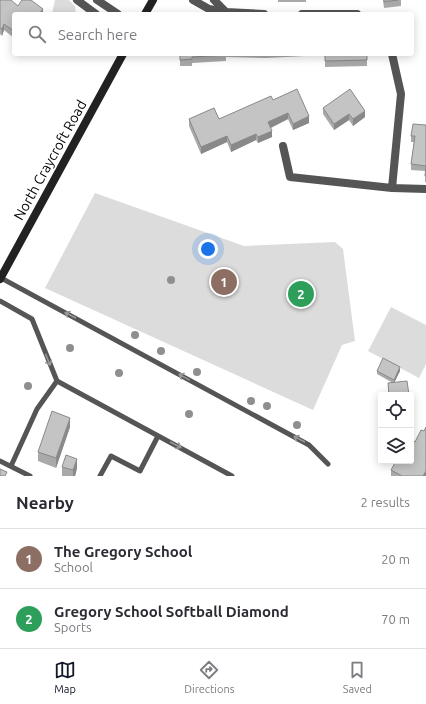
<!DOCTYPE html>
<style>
body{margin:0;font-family:Ubuntu,sans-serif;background:#f2f2f3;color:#2b2b33}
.controls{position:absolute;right:12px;bottom:12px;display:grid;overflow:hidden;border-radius:4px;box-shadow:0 2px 10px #0003}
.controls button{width:36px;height:36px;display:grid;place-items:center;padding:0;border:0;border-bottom:1px solid #e1e1e2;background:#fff;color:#2b2b33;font:20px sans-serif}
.you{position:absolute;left:208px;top:249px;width:14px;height:14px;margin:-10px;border:3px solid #fff;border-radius:50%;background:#1a73e8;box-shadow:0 0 0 6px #1a73e833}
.badge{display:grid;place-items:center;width:26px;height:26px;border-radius:50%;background:#111827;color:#fff;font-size:13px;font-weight:700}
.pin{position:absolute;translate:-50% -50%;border:2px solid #fff;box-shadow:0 1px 4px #0006}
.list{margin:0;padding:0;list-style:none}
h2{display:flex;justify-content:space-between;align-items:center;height:52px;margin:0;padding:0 16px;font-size:17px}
h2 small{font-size:13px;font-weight:400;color:#7c7c81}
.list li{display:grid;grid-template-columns:26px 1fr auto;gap:12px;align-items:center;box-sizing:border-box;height:60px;padding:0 16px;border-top:1px solid #e1e1e2}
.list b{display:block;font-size:15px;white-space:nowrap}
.list p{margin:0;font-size:13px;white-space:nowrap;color:#7c7c81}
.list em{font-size:13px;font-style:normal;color:#7c7c81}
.icon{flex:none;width:22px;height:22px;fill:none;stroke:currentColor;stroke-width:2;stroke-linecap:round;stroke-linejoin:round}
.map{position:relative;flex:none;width:426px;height:476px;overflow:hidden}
.search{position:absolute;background:#fff;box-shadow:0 2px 10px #0003;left:12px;right:12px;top:12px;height:44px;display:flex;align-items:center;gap:10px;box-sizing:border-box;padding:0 14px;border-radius:4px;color:#7c7c81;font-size:15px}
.sheet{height:172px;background:#fff}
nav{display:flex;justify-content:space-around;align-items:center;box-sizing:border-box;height:56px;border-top:1px solid #e1e1e2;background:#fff;font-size:11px;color:#7c7c81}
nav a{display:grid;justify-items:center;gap:2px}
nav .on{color:#111827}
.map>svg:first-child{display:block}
.grass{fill:#dcdcdc}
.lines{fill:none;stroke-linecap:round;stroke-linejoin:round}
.service{stroke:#555;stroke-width:5}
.minor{stroke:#555;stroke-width:8}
.secondary{stroke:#222;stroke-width:8}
.tree{fill:#8f8f8f}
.wall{fill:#a9a9a9}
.shaded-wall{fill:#898989}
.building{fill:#c4c4c4;stroke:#898989}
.oneway{stroke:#999}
.labels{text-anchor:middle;stroke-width:3;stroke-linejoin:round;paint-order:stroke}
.street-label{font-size:14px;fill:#000;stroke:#fff}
</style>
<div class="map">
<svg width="426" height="476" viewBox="0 0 426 476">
<rect width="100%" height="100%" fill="#fff"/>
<path class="grass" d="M55,0h14l6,6 1,8h-24z
M95,193l149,53 91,-4 8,7 12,92 -13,4 -29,65 -268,-122z
M391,307l35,18v39l-7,14 -51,-27z"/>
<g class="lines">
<path class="service" d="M1,278l308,167 19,19
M0,301l32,18 25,62 175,95
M0,461l30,15
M11,466l26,-57 20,-28
M100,476l11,-20 29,15 18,-35"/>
<path class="minor" d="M77,0l19,14
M97,0l21,14
M193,0l16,9 17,3 -12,-12
M226,12l38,2
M302,14h55
M283,146l7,31 102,11 34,1
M392,188l9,-94 -9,-40"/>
<path class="secondary" d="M145,14l8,-14
M0,279l123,-225"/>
</g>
<g class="tree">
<circle cx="171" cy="280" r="4"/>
<circle cx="135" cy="335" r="4"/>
<circle cx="70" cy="348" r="4"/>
<circle cx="161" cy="351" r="4"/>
<circle cx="197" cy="372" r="4"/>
<circle cx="119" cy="373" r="4"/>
<circle cx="28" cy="386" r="4"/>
<circle cx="251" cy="401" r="4"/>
<circle cx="267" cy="406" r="4"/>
<circle cx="189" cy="414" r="4"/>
<circle cx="297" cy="425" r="4"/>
</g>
<path class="wall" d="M0,0l18,6 25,8h-29v24l-10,-8 -2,6 -2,-2z
M278,0h28v2h-28z
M383,0h18v6l-17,2z
M180,54h187v12l-42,1v-12l-59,3 -40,-1v4l-34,2v3h-12z
M273,100l36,23 -16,7 -5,-11 -17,9 1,9 -14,6 -2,-3 -25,12 -4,-10 -26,12 -12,-28v-7h30z
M323,108l42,9 -12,9 -4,-6 -15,10 -11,-16z
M426,125v57h-1v-11l-14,-1v-6l3,-22h-3v-6z
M377,371h23l-6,12 15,12h-21v-12h5l-16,-9z
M70,427l-14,41 -18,-7v-9z
M424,431l2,45h-35v-6l20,-9 4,-19z
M62,467l15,1 -2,8h-13z"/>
<path class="shaded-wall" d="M43,9v5h-4z
M4,24v6l-2,6v-7z
M365,111v6l-12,9v-7z
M288,113v6l-20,10v-7z
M349,114v6l-15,10v-6z
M309,116v7l-16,7v-6z
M272,131v6l-14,6v-6z
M256,134v6l-25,12v-7z
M227,136v6l-26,12v-7z
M400,367v4l-6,12v-3z
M70,418v9l-14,41v-10z
M77,459v9l-2,8h-2v-6z
M426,471v5h-3z"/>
<path class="building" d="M0,0h11l7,6 4,-6h9l12,9 -4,5h-25v17l-10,-7 -2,5 -2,-1z
M384,0h14l-14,2z
M180,54h46v1l-34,2v2l-12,1z
M325,54h42v6l-42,1z
M297,89l12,27 -16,8 -5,-11 -20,9 4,9 -14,6 -2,-3 -25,11 -4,-9 -26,11 -12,-28 25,-11 5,11 52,-23 2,4z
M350,89l15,22 -12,8 -4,-5 -15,10 -11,-16z
M413,124l13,1v41l-15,-2 4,-28h-4z
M426,166v10h-1z
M383,358l17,9 -6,13 -17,-9z
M407,381l2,14h-20l-1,-12z
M52,411l18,7 -14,40 -18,-6z
M426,427v44l-3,5h-21l-11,-6 5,-9h15v-19l1,-2 3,2 6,-12 3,1z
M66,455l11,4 -4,11 -11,-3z
M0,469l7,3 -2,4h-5z"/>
<defs><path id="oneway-shaft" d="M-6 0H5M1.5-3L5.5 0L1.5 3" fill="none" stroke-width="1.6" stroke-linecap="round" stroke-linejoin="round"/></defs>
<g class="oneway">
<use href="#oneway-shaft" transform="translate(70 315) rotate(-152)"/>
<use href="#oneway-shaft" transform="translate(48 360) rotate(68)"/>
<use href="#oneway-shaft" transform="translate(184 377) rotate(-151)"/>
<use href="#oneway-shaft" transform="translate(299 439) rotate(-152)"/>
<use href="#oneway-shaft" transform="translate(176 445) rotate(28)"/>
</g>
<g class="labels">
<g class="street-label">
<text transform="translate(50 160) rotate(-61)" y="5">North Craycroft Road</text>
</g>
</g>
</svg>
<div class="controls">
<button><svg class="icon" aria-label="locate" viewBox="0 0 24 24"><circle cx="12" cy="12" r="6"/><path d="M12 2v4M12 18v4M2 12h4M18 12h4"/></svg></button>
<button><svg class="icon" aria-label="layers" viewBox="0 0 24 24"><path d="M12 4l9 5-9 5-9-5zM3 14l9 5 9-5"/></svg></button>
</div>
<div class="you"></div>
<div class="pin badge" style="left:224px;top:282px;background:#8d6e63">1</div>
<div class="pin badge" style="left:301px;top:294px;background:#2e9e5b">2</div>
<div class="search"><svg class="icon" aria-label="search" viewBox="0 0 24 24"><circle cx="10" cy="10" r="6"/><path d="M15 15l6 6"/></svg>Search here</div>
</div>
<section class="sheet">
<h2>Nearby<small>2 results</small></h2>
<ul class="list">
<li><span class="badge" style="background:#8d6e63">1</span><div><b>The Gregory School</b><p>School</p></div><em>20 m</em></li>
<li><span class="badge" style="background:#2e9e5b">2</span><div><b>Gregory School Softball Diamond</b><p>Sports</p></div><em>70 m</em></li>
</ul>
</section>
<nav>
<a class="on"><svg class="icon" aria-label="map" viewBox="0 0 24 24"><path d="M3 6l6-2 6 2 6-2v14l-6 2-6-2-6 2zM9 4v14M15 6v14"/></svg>Map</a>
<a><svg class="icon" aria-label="directions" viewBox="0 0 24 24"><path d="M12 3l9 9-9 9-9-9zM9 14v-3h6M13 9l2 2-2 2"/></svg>Directions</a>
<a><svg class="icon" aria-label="saved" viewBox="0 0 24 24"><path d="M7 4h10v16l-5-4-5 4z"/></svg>Saved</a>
</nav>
